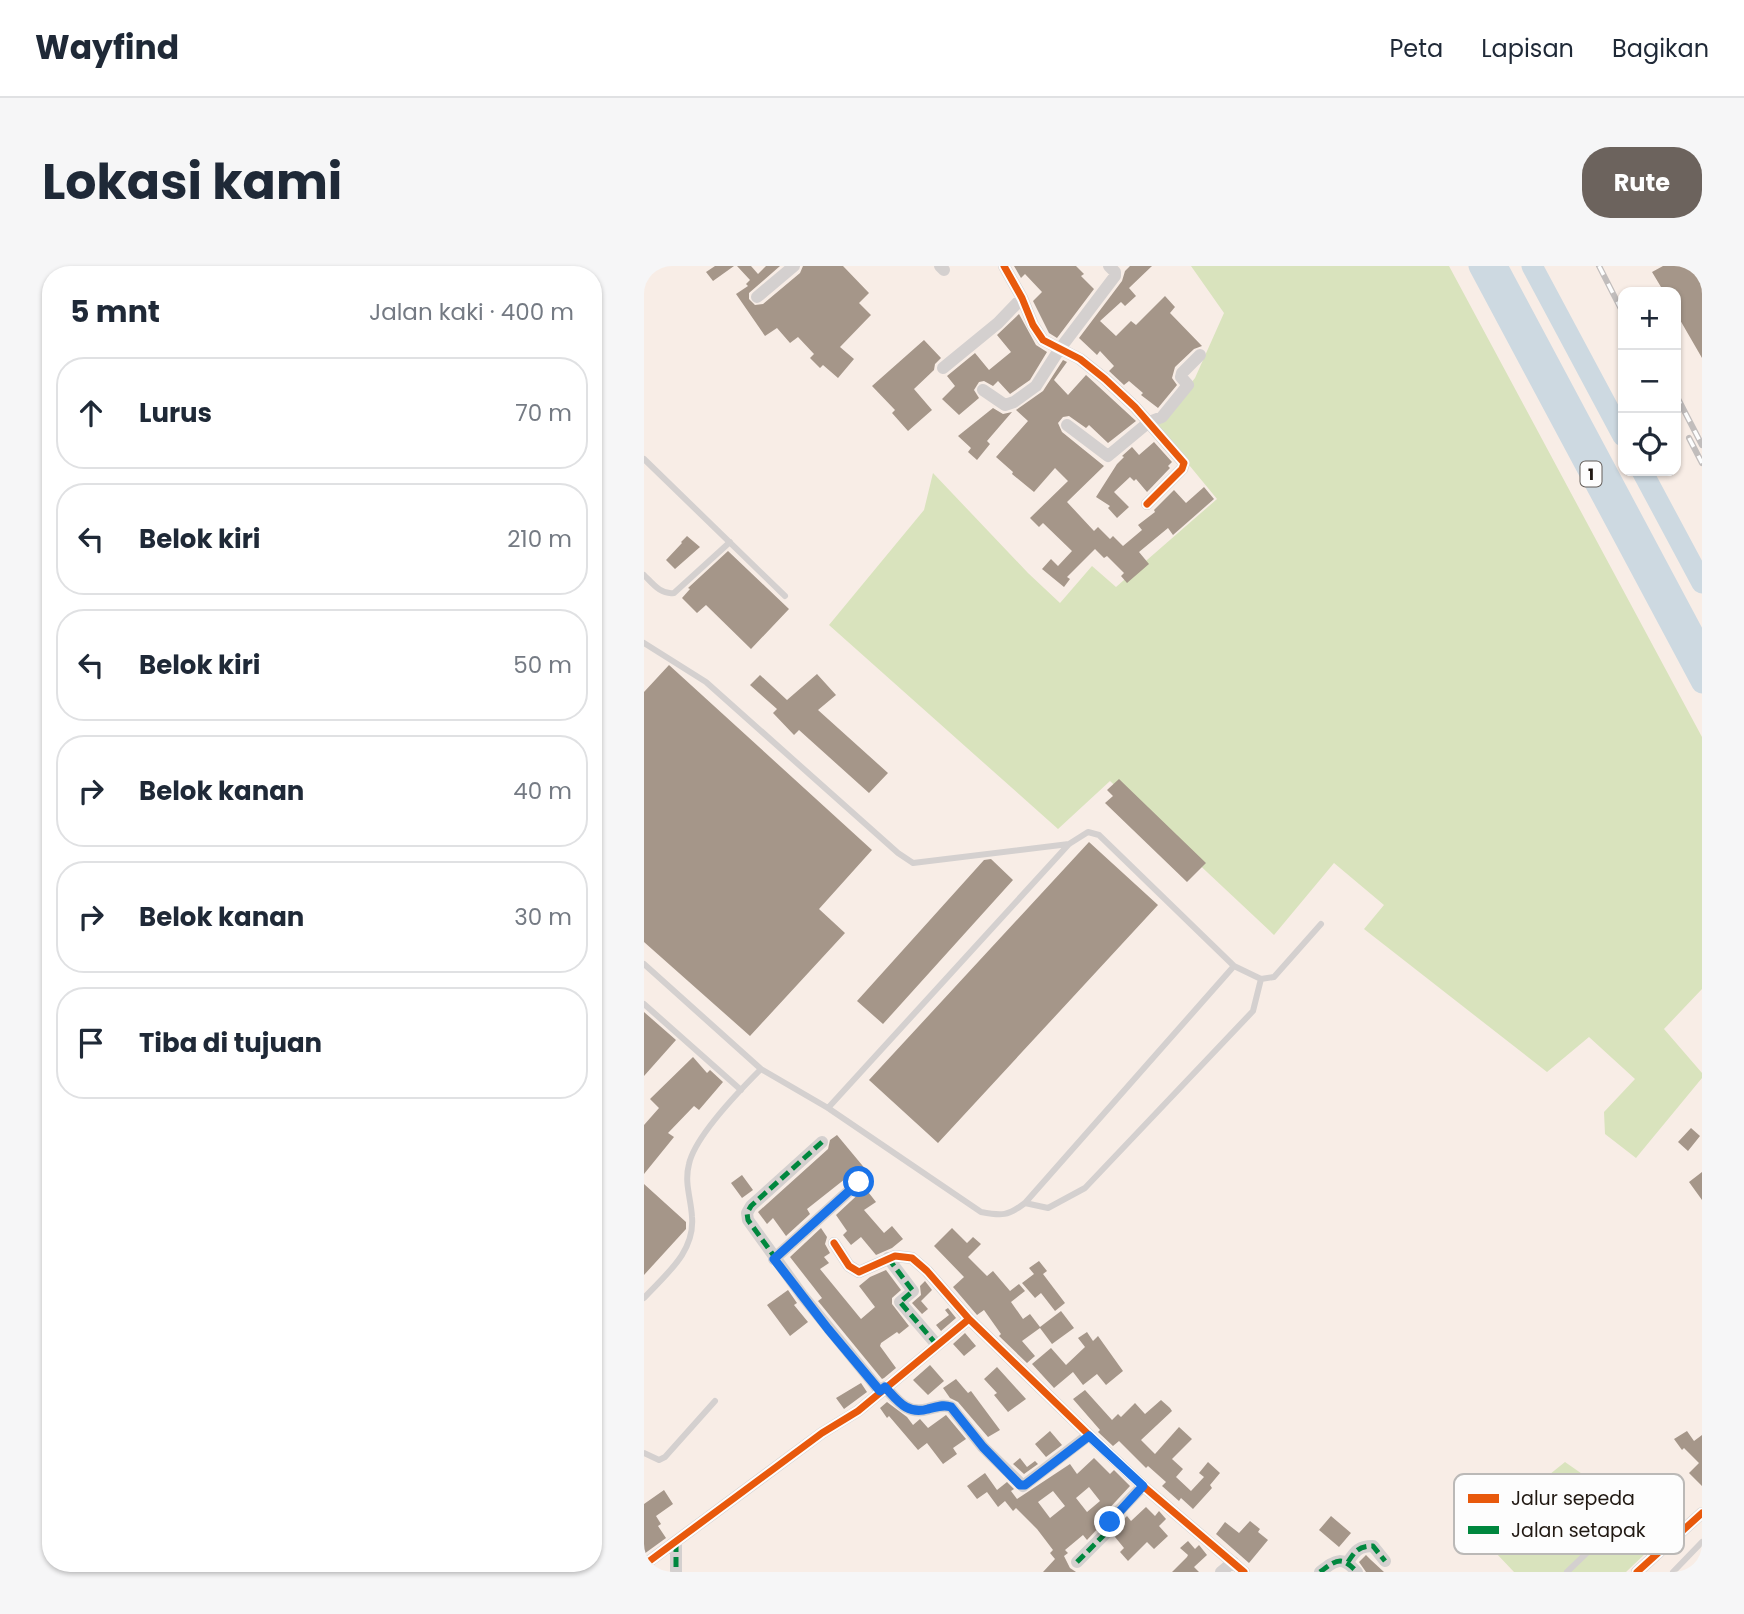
<!DOCTYPE html>
<html lang="id">
<meta charset="utf-8">
<style>
body{margin:0;font-family:Poppins,sans-serif;background:#f6f6f7;color:#1f2937}
.controls{position:absolute;right:21px;top:21px;display:grid;overflow:hidden;border-radius:14px;box-shadow:0 2px 5px #0004}
.controls button{width:63px;height:63px;display:grid;place-items:center;padding:0;border:0;border-bottom:2px solid #e0e1e3;background:#fff;color:#1f2937;font:35px sans-serif}
.stop{position:absolute;width:21px;height:21px;margin:-16px;border:5px solid #1a73e8;border-radius:50%;background:#fff}
.stop.end{background:#1a73e8;border-color:#fff;box-shadow:0 2px 7px #0008}
.list{margin:0;padding:0;list-style:none}
h2{display:flex;justify-content:space-between;align-items:center;height:91px;margin:0;padding:0 28px;font-size:30px}
h2 small{font-size:23px;font-weight:400;color:#747a83}
.list li{display:grid;grid-template-columns:46px 1fr auto;gap:21px;align-items:center;box-sizing:border-box;height:112px;margin:0 14px 14px;padding:0 14px;border:2px solid #e0e1e3;border-radius:28px}
.list b{display:block;font-size:26px;white-space:nowrap}
.list em{font-size:23px;font-style:normal;color:#747a83}
.icon{flex:none;width:38px;height:38px;fill:none;stroke:currentColor;stroke-width:2;stroke-linecap:round;stroke-linejoin:round}
.map{position:relative;flex:none;width:1058px;height:1306px;overflow:hidden;border-radius:28px}
header{display:flex;align-items:center;gap:42px;box-sizing:border-box;height:98px;padding:0 35px;background:#fff;border-bottom:2px solid #e0e1e3}
header strong{font-size:33px}
nav{display:flex;gap:38px;margin-inline-start:auto;font-size:24px}
.intro{display:flex;align-items:center;justify-content:space-between;box-sizing:border-box;height:168px;padding:0 42px}
h1{margin:0;font-size:49px}
.button{padding:18px 32px;border-radius:28px;background:#6c635d;color:#fff;font-size:24px;font-weight:700}
main{display:flex;gap:42px;padding:0 42px}
aside{flex:1;background:#fff;border-radius:28px;box-shadow:0 2px 5px #0004}
.map>svg:first-child{display:block}
.green{fill:#d9e3bd}
.building{fill:#a59689;fill-rule:evenodd}
.lines{fill:none;stroke-linecap:round;stroke-linejoin:round}
.service{stroke:#d4d0cf;stroke-width:6}
.minor{stroke:#d4d0cf;stroke-width:12}
.motorway{stroke:#cdd9e1;stroke-width:21}
.rail-casing{stroke:#c1bdbc;stroke-width:6}
.rail{stroke:#fdfdfd;stroke-width:3.5;stroke-dasharray:10;stroke-linecap:butt}
.quiet{stroke:#00873e;stroke-width:5;stroke-dasharray:10 5;stroke-linecap:butt}
.cycleway-casing{stroke:#fdfdfd;stroke-width:11}
.cycleway{stroke:#e8590c;stroke-width:7}
.route{stroke:#1a73e8;stroke-width:9}
.labels{text-anchor:middle;stroke-width:7;stroke-linejoin:round;paint-order:stroke}
.shield{fill:#fdfdfd;stroke:#635d59;stroke-width:2}
.shield-label{font-size:16px;font-weight:bold;fill:#211913}
.key{fill:#fdfdfd;stroke:#bbb9b7;stroke-width:2}
.key-label{font-size:19px;fill:#211913}
</style>
<header>
<strong>Wayfind</strong>
<nav><a>Peta</a><a>Lapisan</a><a>Bagikan</a></nav>
</header>
<div class="intro"><h1>Lokasi kami</h1><a class="button">Rute</a></div>
<main>
<aside>
<h2>5 mnt<small>Jalan kaki · 400 m</small></h2>
<ul class="list">
<li><svg class="icon" aria-label="ahead" viewBox="0 0 24 24"><path d="M12 20V5M6 11l6-6 6 6"/></svg><div><b>Lurus</b></div><em>70 m</em></li>
<li><svg class="icon" aria-label="left" viewBox="0 0 24 24"><path d="M17 20v-9H6M10 6l-5 5 5 5"/></svg><div><b>Belok kiri</b></div><em>210 m</em></li>
<li><svg class="icon" aria-label="left" viewBox="0 0 24 24"><path d="M17 20v-9H6M10 6l-5 5 5 5"/></svg><div><b>Belok kiri</b></div><em>50 m</em></li>
<li><svg class="icon" aria-label="right" viewBox="0 0 24 24"><path d="M7 20v-9h11M14 6l5 5-5 5"/></svg><div><b>Belok kanan</b></div><em>40 m</em></li>
<li><svg class="icon" aria-label="right" viewBox="0 0 24 24"><path d="M7 20v-9h11M14 6l5 5-5 5"/></svg><div><b>Belok kanan</b></div><em>30 m</em></li>
<li><svg class="icon" aria-label="arrive" viewBox="0 0 24 24"><path d="M6 21V4h12l-3 4 3 4H6"/></svg><div><b>Tiba di tujuan</b></div></li>
</ul>
</aside>
<div class="map">
<svg width="1058" height="1306" viewBox="0 0 1058 1306">
<rect width="100%" height="100%" fill="#f8ede6"/>
<path class="green" d="M547,0h258l253,471v252l-38,40 38,44v5l-66,80 -31,-24 -1,-22 31,-33 -46,-42 -42,35 -183,-143 20,-24 -50,-42 -60,72 -164,-154 -52,48 -229,-204 95,-115 9,-37 95,100 32,30 32,-37 24,21 101,-88 -60,-73 38,-48 29,-65z
M921,1196l102,71 -41,39h-112l-37,-39z"/>
<path class="building" d="M71,0h19l-21,15 -7,-9z
M93,0h14l7,8 8,-8h14l-31,27v6l6,6 8,-1 37,-31 3,-7h40l26,27 -10,10 12,12 -31,32 14,12 -16,19 -15,-13 -3,3 -10,-10 4,-4 -16,-17 -8,6 -13,-15 -12,8 -29,-42 12,-8 -2,-2 4,-4z
M370,0h62l8,8 -3,2 13,13 -37,49 -8,-5 -16,-32 9,-9 -17,-18 -4,4z
M486,0h22l-23,22 7,8 -11,10 -4,-4 -21,19 16,15 15,-15 5,4 29,-29 10,11 -5,6 32,33 -8,3 -19,18 -3,11 5,7 -19,23 -17,-13 2,-2 -14,-12 -5,4 -15,-14 5,-5 -14,-15 -3,4 -18,-17 43,-57 3,-10z
M1019,0h39v92l-26,-45v-21h-12l-12,-20z
M375,48l17,31 11,7 -17,28 -20,14 -12,-13 -5,5 -9,-5 -5,1 -5,8 5,8 -20,17 -17,-16 13,-13 -8,-10 28,-23 14,17 22,-18 -14,-17z
M280,74l17,18 -6,6 -1,6 -20,19 18,21 -24,21 -16,-18 3,-3 -23,-24z
M419,94l4,2 -13,18 14,15 18,-20 50,46 -28,22 -19,-18 -3,3 -17,-12 -6,1 -5,6 4,9 42,34 -37,36 27,29 4,-4 12,12 3,-3 10,10 19,-16 -4,-5 17,-13 -1,-2 20,-20 12,13 18,-16 10,12 -41,36 -5,-7 -29,24 10,12 -22,19 -6,-7 3,-3 -17,-17 -3,2 -9,-9 -28,28 3,2 -6,8 -22,-18 9,-10 7,7 14,-15 -29,-28 -4,4 -9,-9 38,-37 -13,-13 -21,24 -22,-18 1,-2 -17,-15 32,-36 -12,-11 27,-19z
M349,142l10,6 9,-2 -25,29 3,3 -13,16 -9,-8 3,-4 -13,-12z
M510,176l18,20 -4,4 2,2 -23,24 -11,-13 -2,2 -4,-4 -16,15 15,15 -12,11 -9,-10 2,-2 -14,-9 21,-33 7,-7 -2,-1 10,-9 7,8z
M43,270l13,11 -25,22 -9,-9 16,-17 -1,-1z
M84,285l61,58 -38,40 -45,-44 -9,8 -15,-15 8,-9 -2,-1z
M25,399l203,185 -53,59 26,24 -95,103 -106,-94v-250z
M173,408l19,21 -18,15 70,63 -19,20 -70,-63 -5,5 -21,-22 4,-4 -27,-24 10,-10 27,25z
M475,513l87,84 -19,19 -82,-79 8,-7 -6,-6z
M445,576l69,63 -220,238 -69,-63z
M347,593l22,21 -130,144 -26,-23 127,-141z
M0,746l32,28 -32,36z
M49,791l14,16 3,-3 13,12 -24,28 -5,-4 -26,27 6,4 -30,37v-49l15,-17 -9,-9z
M1047,862l9,8 -12,15 -10,-9z
M193,869l30,36 -3,4 -6,-2 -6,4 -2,-2 -43,34 3,5 -24,22 -13,-18 -6,6 -9,-12 70,-63 2,-9z
M1058,906v28l-13,-18z
M98,909l11,15 -11,8 -11,-15z
M0,918l42,38v7l-42,46z
M221,922l11,14 -12,8 20,23 8,-7 11,13 -11,9 -16,7 -15,-18 -10,8 -8,-10 4,-4 -11,-16z
M177,962l6,9 -2,7 5,9 -6,4 5,6 -9,6 41,50 14,-12 -16,-21 11,-9 16,-7 15,20 -9,8v6l17,22 -10,8 -2,-2 -16,11 -1,3 16,22 -12,10 -2,1 -64,-78 4,-3 -32,-41z
M308,962l15,15 6,-6 8,7 -13,13 19,19 6,-5 17,20 9,-7 6,7 -14,11 12,17 7,-5 10,13 21,-16 13,17 -22,16 -12,-16 -18,13 13,15 -8,7 -28,-27 2,-2 -17,-24 -7,5 -24,-28 11,-10 -30,-31z
M395,995l8,10 -4,3 22,29 -10,8 -14,-18 -6,5 -13,-15 12,-9 -5,-6z
M281,1015l7,9 -11,11 7,8 -6,5 -10,-11 9,-8 -1,-9z
M144,1024l9,13 -3,2 14,17 -18,14 -23,-31z
M304,1042l8,10 -15,13 -5,-6 13,-10 -4,-5z
M443,1066l6,9 5,-5 25,35 -17,14 -9,-11 -14,11 -10,-13 -19,16 -22,-24 19,-16 15,17 19,-18 -7,-9z
M321,1067l11,13 -12,10 -11,-12z
M286,1099l14,16 -16,14 -15,-15z
M353,1101l29,32 -18,13 -14,-17 3,-2 -13,-14z
M312,1113l12,14 3,-2 29,39 -12,7 -30,-35 -8,-4 -7,-10z
M217,1117l6,9 -23,17 -8,-11z
M441,1124l27,30 6,-6 3,3 14,-14 10,11 16,-14 9,8 2,3 -31,29 14,14 24,-27 13,12 -20,20 11,10 -7,8 15,14 13,-14 -5,-4 9,-11 12,11 -10,12 2,3 -19,21 -12,-11 -2,3 -17,-15 4,-4 -18,-16 -2,2 -27,-27 -6,5 -15,-14 2,-2 -27,-31z
M243,1136l20,15 6,8 7,-6 8,9 18,-13 20,24 -13,9 4,6 -14,10 -16,-21 -9,7 -29,-34 -2,2 -7,-10z
M406,1165l12,14 -16,12 -11,-13z
M1043,1165l7,10 8,-6v51l-13,-13 10,-10 -15,-15 -2,2 -8,-11z
M376,1192l7,9 8,-6 3,3 -14,10 -11,-10z
M450,1192l16,16 4,-4 16,16 -26,28 -3,11 -14,15 -4,-5 -18,15 3,3 -4,3 6,12 6,4h-33l12,-13 -5,-6 3,-3 -16,-21 -21,-21 -3,3 -8,-10 -7,6 -11,-15 -10,7 -10,-13 18,-13 12,17 10,-8 7,7 -3,2 6,8 53,-35 7,10zM445,1221l11,14 -13,11 -11,-14zM409,1225l12,15 -15,12 -12,-16z
M20,1224l9,14 -17,12 5,8 -3,2 8,12 -22,16v-50z
M502,1241l9,9 4,-5 7,8 -7,7 9,10 -14,13 -7,-7 -19,19 -8,-9 4,-4 -9,-11 4,-7v-6l8,-8 4,5z
M687,1250l20,17 -12,14 -20,-17z
M606,1255l10,8 -2,3 10,8 -19,23 -33,-29 9,-12 14,11z
M544,1275l7,8 4,-4 8,10 -13,12 5,5h-27l15,-15 1,-2 -8,-7z
M722,1289l5,5 13,12h-18l-7,-10z"/>
<g class="lines">
<path class="service" d="M0,193l141,137
M0,309c9,9 17,20 30,18l56,-51
M0,377l62,39 192,171 15,10 156,-19
M0,698l117,105 67,39 153,104c21,4 27,4 44,-9l209,-237
M0,738l97,86
M184,842l241,-264 19,-12 11,3 135,131 27,13 13,-2 47,-53
M381,937l23,5 37,-20 168,-177 8,-32
M0,1032c22,-24 51,-46 48,-81 -1,-19 -8,-34 -3,-53 6,-28 51,-74 72,-95
M0,1187l15,7 6,-3 50,-56
M923,1306l51,-49
M1029,1306l29,-30"/>
<path class="minor" d="M296,0l4,4
M360,0l18,32 11,27 10,15 37,19 25,20 30,28 49,56 -2,6 -35,35
M113,31l37,-31
M299,102l55,-45 24,-25
M339,124l22,15 9,-3 22,-16 23,-36 56,-74v-4l-6,-6
M423,159l41,31 41,-34 13,-5 26,-32 -7,-8 1,-4 18,-18
M178,876l-71,64 -4,7 1,7 54,75 78,96
M190,977l15,23 10,6 36,-16 17,2 15,13 42,48 120,116 54,51 101,86
M244,992l25,33 -13,11 37,43
M130,993l85,-77
M241,1121c13,14 22,28 43,22 9,-2 15,-5 23,-2l32,40 40,39 66,-51
M32,1276v30
M433,1296l33,-33v-9l33,-34
M704,1296c7,-11 11,-16 25,-16l12,15
M0,1299l178,-132 36,-22 111,-92
M577,1306l12,-10
M676,1306c17,-13 22,-16 37,0
M993,1306l65,-59"/>
<path class="motorway" d="M835,0l223,417
M853,0l205,384
M888,0l91,170
M998,205l60,112"/>
<defs>
<path id="rail" d="M955,0l24,47
M1032,129l26,50
M1045,172l13,25"/>
</defs>
<use href="#rail" class="rail-casing"/>
<use href="#rail" class="rail"/>
<path class="quiet" d="M178,876l-71,64 -4,7 1,7 54,75 78,96
M244,992l25,33 -13,11 37,43
M130,993l85,-77
M241,1121c13,14 22,28 43,22 9,-2 15,-5 23,-2l32,40 40,39 66,-51
M32,1276v30
M433,1296l33,-33v-9l33,-34
M704,1296c7,-11 11,-16 25,-16l12,15
M676,1306c17,-13 22,-16 37,0"/>
<defs>
<path id="cycleway" d="M360,0l18,32 11,27 10,15 37,19 25,20 30,28 49,56 -2,6 -35,35
M190,977l15,23 10,6 36,-16 17,2 15,13 42,48 120,116 54,51 101,86
M0,1299l178,-132 36,-22 111,-92
M993,1306l65,-59"/>
</defs>
<use href="#cycleway" class="cycleway-casing"/>
<use href="#cycleway" class="cycleway"/>
</g>
<g class="lines">
<path class="route" d="M215,916l-85,77 54,70 52,62 5,-4c13,14 22,28 43,22 9,-2 15,-5 23,-2l32,40 37,38h5l64,-49 54,50 -33,36"/>
</g>
<g class="labels">
<rect class="shield" x="936.5" y="195.5" width="21" height="25" rx="5"/>
<g class="shield-label">
<text x="947" y="214">1</text>
</g>
</g>
<rect x="810" y="1208" width="230" height="80" rx="10" class="key"/>
<rect x="824" y="1228" width="31" height="9" fill="#e8590c"/>
<rect x="824" y="1260" width="31" height="8" fill="#00873e"/>
<g class="key-label">
<text x="867" y="1239">Jalur sepeda</text>
<text x="867" y="1271">Jalan setapak</text>
</g>
</svg>
<div class="controls">
<button>+</button>
<button>−</button>
<button><svg class="icon" aria-label="locate" viewBox="0 0 24 24"><circle cx="12" cy="12" r="6"/><path d="M12 2v4M12 18v4M2 12h4M18 12h4"/></svg></button>
</div>
<div class="stop" style="left:215px;top:916px"></div>
<div class="stop end" style="left:466px;top:1256px"></div>
</div>
</main>
